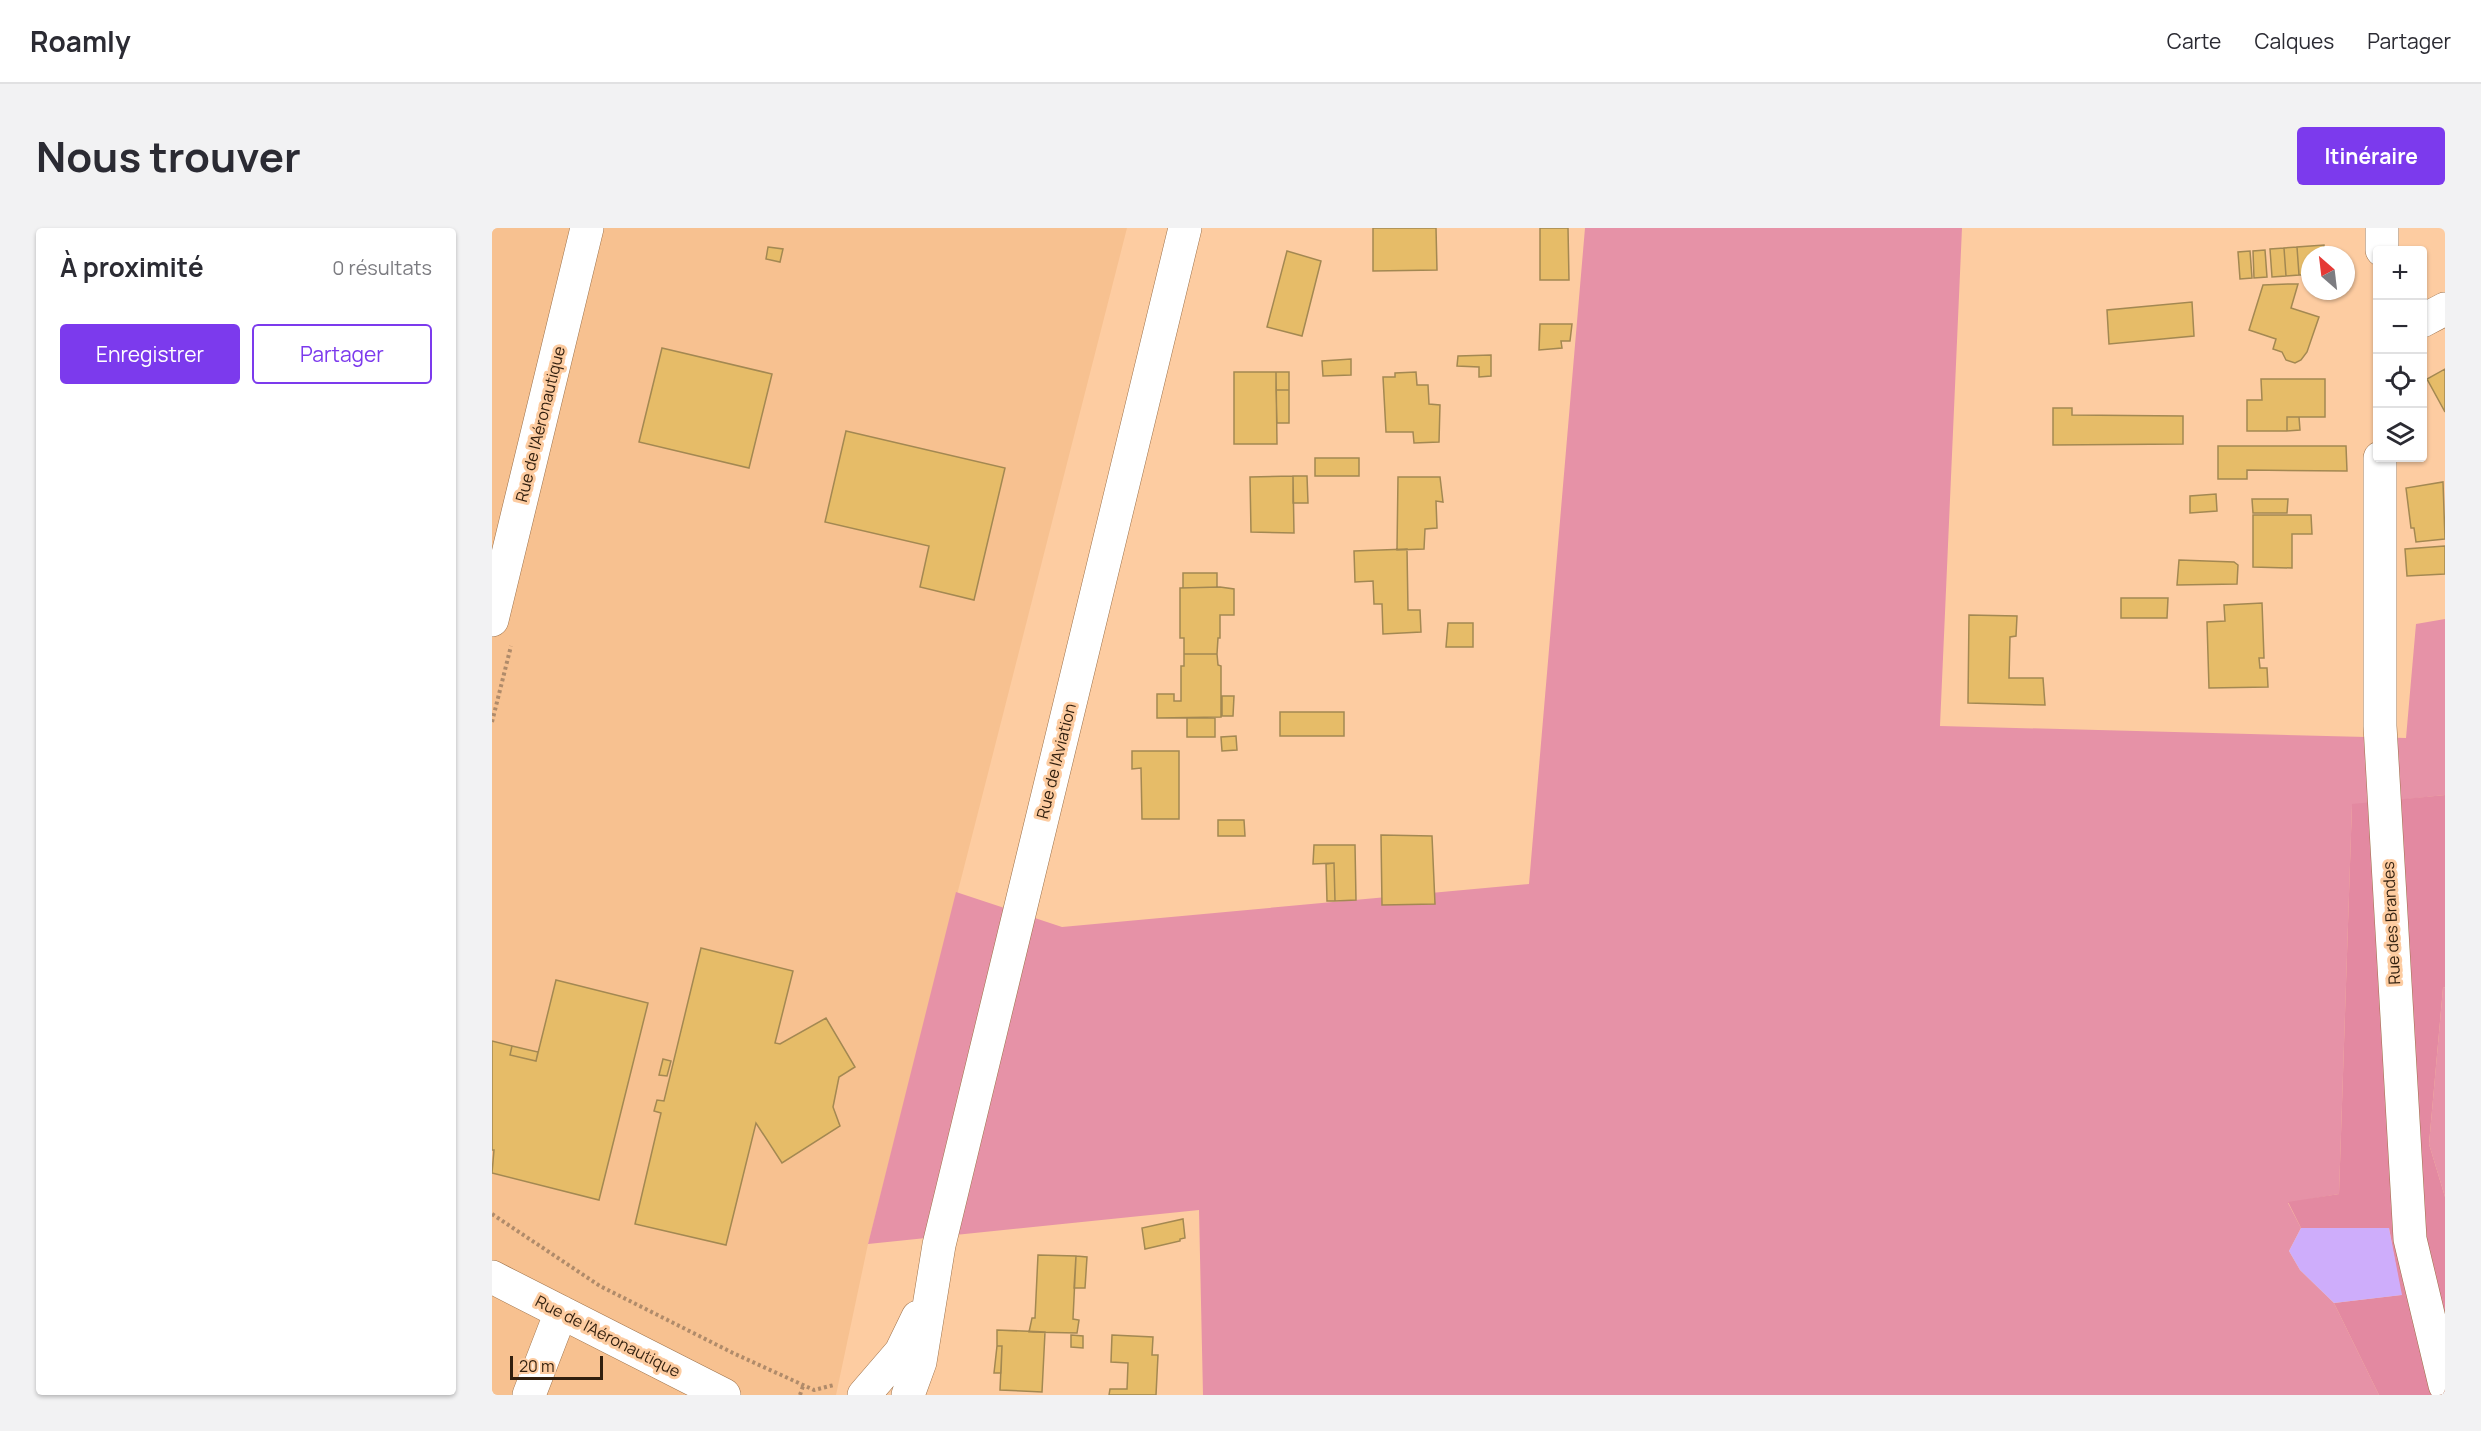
<!DOCTYPE html>
<html lang="fr">
<meta charset="utf-8">
<style>
body{margin:0;font-family:Manrope,sans-serif;background:#f2f2f3;color:#2b2b33}
.controls{position:absolute;right:18px;top:18px;display:grid;overflow:hidden;border-radius:6px;box-shadow:0 2px 4px #0004}
.controls button{width:54px;height:54px;display:grid;place-items:center;padding:0;border:0;border-bottom:2px solid #e1e1e2;background:#fff;color:#2b2b33;font:30px sans-serif}
.compass{position:absolute;left:1809px;top:18px;width:54px;height:54px;border-radius:50%;background:#fff;box-shadow:0 2px 4px #0004;rotate:332deg}
.scale{position:absolute;left:18px;bottom:15px;width:93px;box-sizing:border-box;padding-left:6px;border:3px solid #311f0e;border-top:0;font-size:16px;line-height:21px;white-space:nowrap;color:#311f0e;-webkit-text-stroke:4px #fdcca1;paint-order:stroke}
.list{margin:0;padding:0;list-style:none}
h2{display:flex;justify-content:space-between;align-items:center;height:78px;margin:0;padding:0 24px;font-size:26px}
h2 small{font-size:20px;font-weight:400;color:#7c7c81}
.actions{display:flex;gap:12px;padding:18px 24px}
.actions a{flex:1;padding:14px 0;border:2px solid #7c3aed;border-radius:6px;text-align:center;font-size:21px;color:#7c3aed}
.actions .main{background:#7c3aed;color:#fff}
.icon{flex:none;width:33px;height:33px;fill:none;stroke:currentColor;stroke-width:2;stroke-linecap:round;stroke-linejoin:round}
.map{position:relative;flex:none;width:1953px;height:1167px;overflow:hidden;border-radius:6px}
header{display:flex;align-items:center;gap:36px;box-sizing:border-box;height:84px;padding:0 30px;background:#fff;border-bottom:2px solid #e1e1e2}
header strong{font-size:28px}
nav{display:flex;gap:33px;margin-inline-start:auto;font-size:21px}
.intro{display:flex;align-items:center;justify-content:space-between;box-sizing:border-box;height:144px;padding:0 36px}
h1{margin:0;font-size:42px}
.button{padding:15px 27px;border-radius:6px;background:#7c3aed;color:#fff;font-size:21px;font-weight:700}
main{display:flex;gap:36px;padding:0 36px}
aside{flex:1;background:#fff;border-radius:6px;box-shadow:0 2px 4px #0004}
.map>svg:first-child{display:block}
.built{fill:#f7c190}
.green{fill:#e692a7}
.forest{fill:#e389a1}
.water{fill:#ceadfb}
.building{fill:#e6bc68;stroke:#a38852;stroke-width:1.5}
.lines{fill:none;stroke-linecap:round;stroke-linejoin:round}
.minor-casing{stroke:#9c7048;stroke-width:34}
.path{stroke:#b08b6a;stroke-width:4;stroke-dasharray:3 3;stroke-linecap:butt}
.minor{stroke:#fff;stroke-width:33}
.labels{text-anchor:middle;stroke-width:6;stroke-linejoin:round;paint-order:stroke}
.street-label{font-size:16px;fill:#311f0e;stroke:#fdcca1}
</style>
<header>
<strong>Roamly</strong>
<nav><a>Carte</a><a>Calques</a><a>Partager</a></nav>
</header>
<div class="intro"><h1>Nous trouver</h1><a class="button">Itinéraire</a></div>
<main>
<aside>
<h2>À proximité<small>0 résultats</small></h2>
<ul class="list">
</ul>
<div class="actions"><a class="main">Enregistrer</a><a>Partager</a></div>
</aside>
<div class="map">
<svg width="1953" height="1167" viewBox="0 0 1953 1167">
<rect width="100%" height="100%" fill="#fdcca1"/>
<path class="built" d="M0,0h635l-259,1016 -32,151h-344z"/>
<path class="green" d="M1093,0h377l-22,498 466,12 10,-114 29,-5v176l-93,10 -13,389 -51,9 13,25 -12,23 11,19 34,33 45,92h-1176l-4,-185 -331,34 88,-352 106,35 467,-43z
M1953,759v210l-16,-53 14,-156z"/>
<path class="forest" d="M1953,567v192l-2,1 -14,156 16,53v198h-66l-45,-92 67,-8 -12,-67h-88l-13,-26 51,-8 13,-390z"/>
<path class="water" d="M1809,1000h88l13,67 -68,8 -34,-33 -11,-19z"/>
<path class="building" d="M881,0h63l1,42 -64,1z
M1048,0h28l1,52h-29z
M1832,17v10h-14v20h-11l-2,-28z
M276,19l15,2 -3,13 -14,-3z
M1805,19l2,28 -13,1 -2,-28z
M1792,20l2,28 -14,1 -2,-28z
M1773,22l2,27 -13,1 -1,-27z
M795,23l34,10 -19,75 -35,-9z
M1758,23l2,27 -12,1 -2,-27z
M1797,56h9l-7,24 28,9 -12,35 -6,8 -6,3 -9,-3 -4,-8 -9,-3 3,-10 -27,-9 14,-45z
M1700,74l2,34 -85,8 -2,-34z
M1048,96h32l-2,17h-9l1,7 -23,2z
M170,120l110,26 -23,94 -110,-26z
M999,127v21l-12,1v-10l-22,-1 1,-10z
M859,131v16l-28,1 -1,-15z
M1953,141v43l-18,-33z
M742,144h42l1,72h-43z
M784,144h13v18h-13z
M924,144l1,13h11l1,19 11,1 -1,37 -25,1 -1,-11h-27l-3,-55h12v-4z
M1769,151h64v38h-38v14h-40v-31h15z
M784,162h13v33h-12z
M1561,180h19v7l111,1v28l-130,1z
M1795,189h12l1,13 -13,1z
M354,203l159,37 -31,132 -54,-13 9,-41 -104,-24z
M1726,218h128l1,25 -100,-1v9h-29z
M823,230h44v18h-44z
M801,248l1,57 -43,-1 -1,-55z
M801,248h14l1,27h-15z
M906,249h42l3,25 -7,-1 1,27 -12,1 -1,20 -27,1z
M1951,254l2,57 -29,3 -2,-14h-3l-5,-40z
M1724,266l1,17 -27,2v-17z
M1760,271h36l-1,14h-34z
M1761,287h58l1,19h-20v34l-39,-1z
M1953,318v28l-38,2 -2,-27z
M915,321l1,61h12l1,22 -38,2 -1,-30h-8l-1,-23 -18,1 -1,-31z
M1687,332l55,2 4,3 -1,19 -60,1z
M691,345h34v14l-34,1z
M728,359l14,2v26h-14v23h-2l-1,16h-33v-16h-4v-50z
M1629,370h47l-1,20h-46z
M1770,375l2,55h-5l1,10h7l1,19 -59,1 -2,-66 18,-1 -1,-16z
M1477,387l48,1 -1,20 -6,1 -1,41h34l2,27 -77,-2z
M956,395h25v24h-27z
M692,426h33l1,11 3,1v51l-64,1v-24h17v7h7v-35h3z
M730,468h12l-1,20h-11z
M788,484h64v24h-64z
M695,490h28v19h-28z
M744,508l1,14 -15,1 -1,-14z
M640,523h47v68h-37l-1,-51 -9,1z
M726,592h26l1,16h-27z
M889,607l51,1 3,68 -53,1z
M822,617h41l1,55 -21,1 -1,-38 -21,1z
M842,635l1,38h-8l-1,-37z
M209,720l92,23 -18,72 5,1 46,-26 29,49 -16,10 -6,30 7,19 -58,37 -26,-40 -30,122 -91,-21 26,-111 -7,-2 3,-11 7,1z
M64,752l92,23 -49,197 -107,-27 2,-23h-2v-109l20,5 -2,9 26,6z
M20,818l26,6 -2,9 -26,-6z
M171,831l8,2 -4,15 -8,-1z
M691,991l2,19 -5,1v2l-35,8 -3,-21z
M546,1027l38,1 -3,63 6,1 -2,13 -48,-1 3,-14h3z
M584,1028l11,1 -2,31h-11z
M505,1102l48,2 -3,60 -42,-2 2,-44h-5z
M579,1107l12,1v12l-12,-1z
M620,1107l41,2 -1,18h6l-2,40h-47l1,-6h17l1,-26 -17,-1z
M505,1118h5l-1,27h-7z"/>
<g class="lines">
<defs>
<path id="minor" d="M1890,22v-22
M1930,93l23,-12
M1888,230v268l30,513 35,146
M0,392l95,-392
M0,1049l232,118
M37,1167l32,-83
M372,1167l37,-43 17,-35
M416,1167l12,-33 19,-117 246,-1017"/>
</defs>
<use href="#minor" class="minor-casing"/>
<path class="path" d="M0,494l19,-76
M0,986l108,72 133,67 81,37 20,-5
M308,1167l3,-9"/>
<use href="#minor" class="minor"/>
</g>
<g class="labels">
<g class="street-label">
<text transform="translate(48 196) rotate(-76)" y="6">Rue de l'Aéronautique</text>
<text transform="translate(564 533) rotate(-76)" y="6">Rue de l'Aviation</text>
<text transform="translate(1899 695) rotate(-93)" y="6">Rue des Brandes</text>
<text transform="translate(116 1108) rotate(27)" y="6">Rue de l'Aéronautique</text>
</g>
</g>
</svg>
<div class="controls">
<button>+</button>
<button>−</button>
<button><svg class="icon" aria-label="locate" viewBox="0 0 24 24"><circle cx="12" cy="12" r="6"/><path d="M12 2v4M12 18v4M2 12h4M18 12h4"/></svg></button>
<button><svg class="icon" aria-label="layers" viewBox="0 0 24 24"><path d="M12 4l9 5-9 5-9-5zM3 14l9 5 9-5"/></svg></button>
</div>
<svg class="compass" viewBox="-18 -18 36 36"><path d="M0-13l5 13h-10z" fill="#e53935"/><path d="M0 13l5-13h-10z" fill="#7c7c81"/></svg>
<div class="scale">20 m</div>
</div>
</main>
